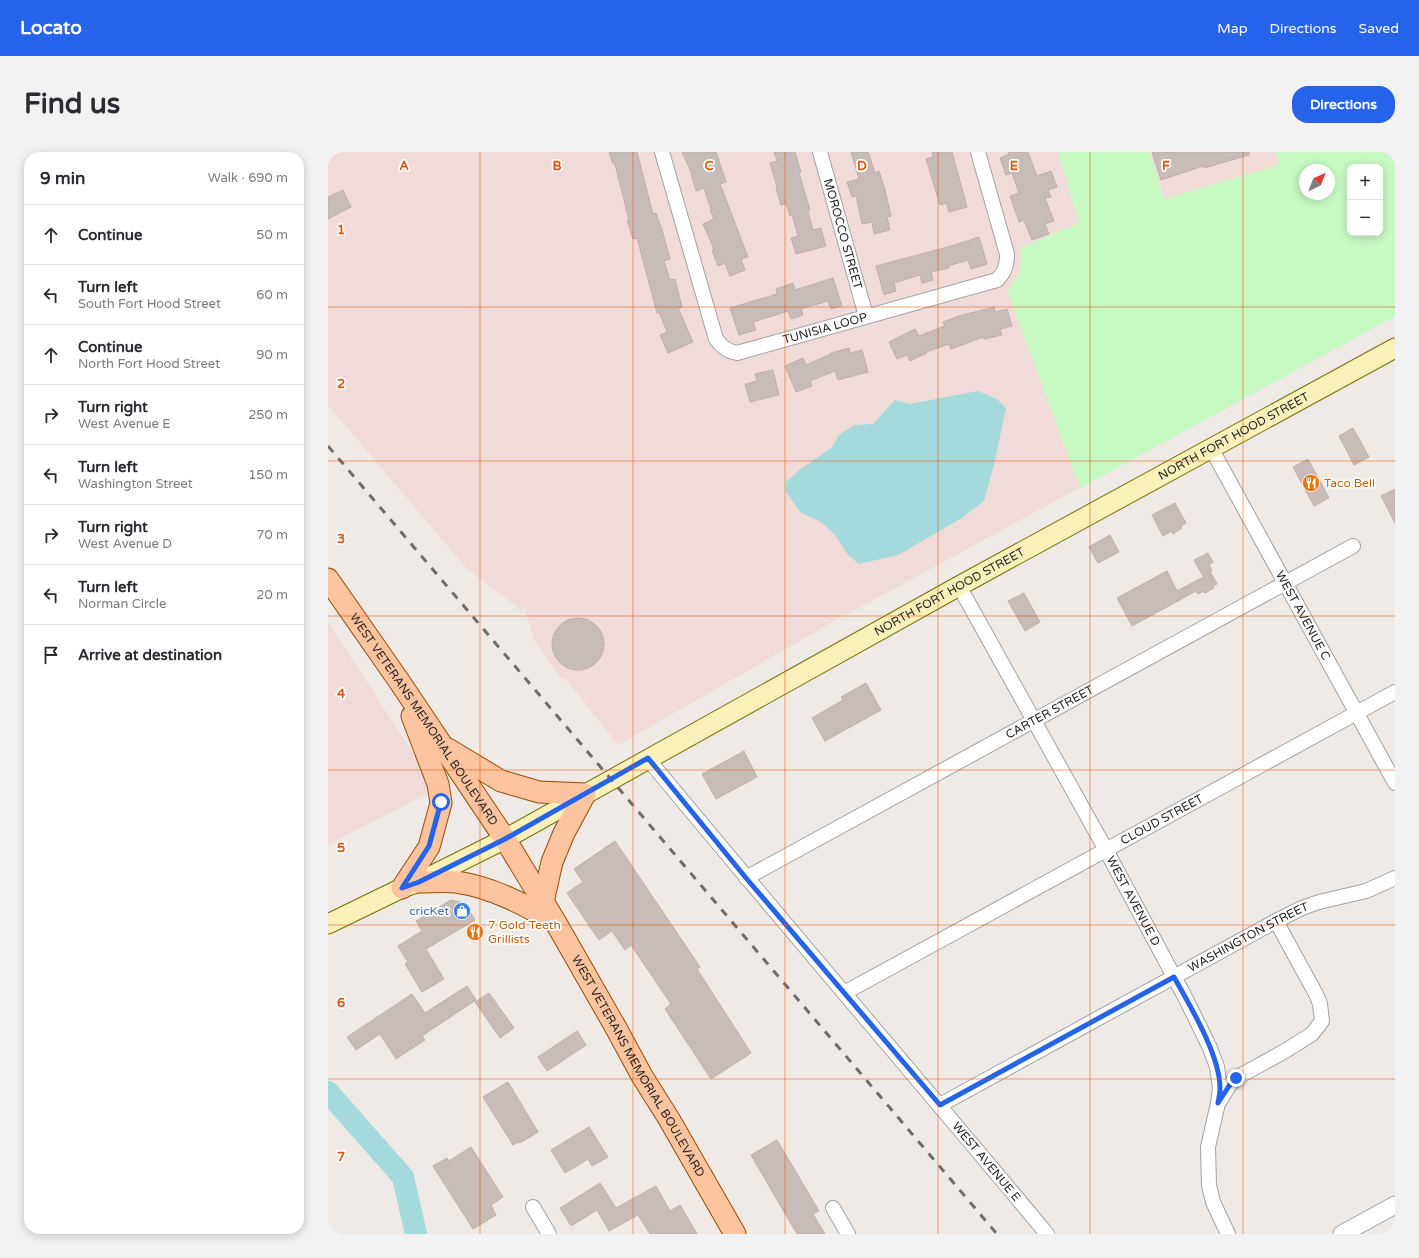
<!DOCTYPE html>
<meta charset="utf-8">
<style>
body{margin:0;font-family:"Varela Round",sans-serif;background:#f2f2f3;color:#2b2b33}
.controls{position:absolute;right:12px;top:12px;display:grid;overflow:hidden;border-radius:8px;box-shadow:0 2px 10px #0003}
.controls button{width:36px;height:36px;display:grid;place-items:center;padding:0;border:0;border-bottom:1px solid #e1e1e2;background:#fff;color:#2b2b33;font:20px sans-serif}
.compass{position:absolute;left:971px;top:12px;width:36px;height:36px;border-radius:50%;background:#fff;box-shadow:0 2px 10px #0003;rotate:43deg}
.stop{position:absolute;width:12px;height:12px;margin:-9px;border:3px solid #2563eb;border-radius:50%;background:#fff}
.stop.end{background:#2563eb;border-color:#fff;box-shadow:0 1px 4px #0008}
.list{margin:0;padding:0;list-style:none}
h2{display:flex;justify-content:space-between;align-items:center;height:52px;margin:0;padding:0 16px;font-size:17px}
h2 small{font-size:13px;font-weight:400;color:#7c7c81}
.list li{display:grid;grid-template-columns:26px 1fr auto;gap:12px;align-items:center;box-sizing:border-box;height:60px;padding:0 16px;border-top:1px solid #e1e1e2}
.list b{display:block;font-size:15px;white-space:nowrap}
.list p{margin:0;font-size:13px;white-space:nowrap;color:#7c7c81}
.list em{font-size:13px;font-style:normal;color:#7c7c81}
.icon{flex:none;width:22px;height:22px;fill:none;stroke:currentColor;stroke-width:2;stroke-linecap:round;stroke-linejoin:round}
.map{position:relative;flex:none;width:1067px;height:1082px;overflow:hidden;border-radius:16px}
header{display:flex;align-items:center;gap:24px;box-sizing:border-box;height:56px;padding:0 20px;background:#2563eb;color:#fff}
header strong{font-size:19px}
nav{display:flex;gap:22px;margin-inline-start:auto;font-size:14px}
.intro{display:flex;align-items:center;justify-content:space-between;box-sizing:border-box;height:96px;padding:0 24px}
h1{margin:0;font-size:28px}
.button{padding:10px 18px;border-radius:16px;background:#2563eb;color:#fff;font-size:14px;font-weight:700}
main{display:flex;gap:24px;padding:0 24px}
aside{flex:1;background:#fff;border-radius:16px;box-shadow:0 2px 10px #0003}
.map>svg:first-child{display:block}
.military{fill:#f1dbd8;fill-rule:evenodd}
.park{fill:#c7f9c2;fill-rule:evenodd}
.water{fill:#a5dadd}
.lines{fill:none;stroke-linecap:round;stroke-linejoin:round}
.river{stroke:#a5dadd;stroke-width:22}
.building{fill:#c7bcb8;stroke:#c1aea7}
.minor-casing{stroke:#a3a3a3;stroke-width:16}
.tertiary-casing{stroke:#a3a3a3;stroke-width:19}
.secondary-casing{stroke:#766f05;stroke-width:21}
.primary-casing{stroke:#984c01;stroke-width:23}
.minor{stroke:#fff;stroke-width:14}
.tertiary{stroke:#fff;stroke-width:17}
.secondary{stroke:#f9f1b9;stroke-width:19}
.primary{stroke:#fbc39e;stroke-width:21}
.rail{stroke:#6d6d6d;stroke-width:3;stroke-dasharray:8 8;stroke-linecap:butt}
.route{stroke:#2563eb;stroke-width:5}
.grid{fill:none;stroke:#de560d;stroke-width:1;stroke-opacity:0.55}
.labels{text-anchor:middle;stroke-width:3.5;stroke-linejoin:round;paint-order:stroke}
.street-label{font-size:12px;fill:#1f1f1f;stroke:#fff}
.food-label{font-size:12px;fill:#c56008;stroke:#fff;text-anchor:start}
.shop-label{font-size:12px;fill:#366cbe;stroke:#fff;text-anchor:end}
.grid-label{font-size:13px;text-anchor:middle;font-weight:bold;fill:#de560d;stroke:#fff;stroke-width:3.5;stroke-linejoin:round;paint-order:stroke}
</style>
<header>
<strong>Locato</strong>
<nav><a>Map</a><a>Directions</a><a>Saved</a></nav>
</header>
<div class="intro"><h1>Find us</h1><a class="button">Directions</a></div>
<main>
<aside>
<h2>9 min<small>Walk · 690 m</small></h2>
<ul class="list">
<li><svg class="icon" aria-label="ahead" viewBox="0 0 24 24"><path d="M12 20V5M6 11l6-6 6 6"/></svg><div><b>Continue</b></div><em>50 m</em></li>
<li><svg class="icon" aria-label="left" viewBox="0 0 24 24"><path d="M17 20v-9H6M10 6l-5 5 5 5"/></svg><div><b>Turn left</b><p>South Fort Hood Street</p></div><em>60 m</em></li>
<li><svg class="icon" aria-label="ahead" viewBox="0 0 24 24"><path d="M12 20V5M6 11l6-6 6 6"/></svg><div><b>Continue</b><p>North Fort Hood Street</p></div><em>90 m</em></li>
<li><svg class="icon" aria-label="right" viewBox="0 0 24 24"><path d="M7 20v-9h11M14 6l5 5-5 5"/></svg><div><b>Turn right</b><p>West Avenue E</p></div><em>250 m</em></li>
<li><svg class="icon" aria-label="left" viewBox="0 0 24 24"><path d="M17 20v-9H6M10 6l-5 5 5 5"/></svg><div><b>Turn left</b><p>Washington Street</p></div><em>150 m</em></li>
<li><svg class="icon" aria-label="right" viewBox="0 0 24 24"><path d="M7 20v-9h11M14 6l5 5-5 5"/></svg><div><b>Turn right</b><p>West Avenue D</p></div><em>70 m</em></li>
<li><svg class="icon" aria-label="left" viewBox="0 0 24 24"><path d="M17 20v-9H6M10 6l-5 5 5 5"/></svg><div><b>Turn left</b><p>Norman Circle</p></div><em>20 m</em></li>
<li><svg class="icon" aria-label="arrive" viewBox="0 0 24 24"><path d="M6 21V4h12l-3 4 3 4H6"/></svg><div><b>Arrive at destination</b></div></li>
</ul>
</aside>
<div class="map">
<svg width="1067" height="1082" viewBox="0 0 1067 1082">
<rect width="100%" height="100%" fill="#efeae5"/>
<path class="military" d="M0,0h1067v164l-562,306 -215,123 -53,-67 -3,1 -28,-39 -9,-31 -4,3 -6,-7 -48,-36 -139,-164zM1022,15h30v66h-30zM977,18h24v24h-24z
M0,470l94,145 8,25 -102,53z"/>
<path class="park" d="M730,0h92l14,47 115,-34 -3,-13h119v164l-315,172 -73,-198c14,-16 16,-21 13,-42l59,-25zM1022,15h30v66h-30zM977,18h24v24h-24z"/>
<path class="water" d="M650,239l19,8 9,9 -12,57 -10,36 -22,17 -64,37 -39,9 -11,-9 -13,-20 -14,-13 -21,-10 -14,-20v-10l12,-11 33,-23 9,-14 15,-9 18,-1 22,-24 15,4z"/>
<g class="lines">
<path class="river" d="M0,940l75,85 13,57"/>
</g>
<path class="building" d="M281,0h28l16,62 3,-1 6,17 8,29 -6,2 6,19 5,-1 7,28 -4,1 15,34 -25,11 -8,-18 7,-3 -8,-20 -2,1 -20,-75 -4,1 -6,-19h2l-14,-56h-2z
M354,0h34l10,30 -6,2 28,73 -7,2 4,11 -15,6 -5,-13 -7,3 -6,-16 2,-1 -11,-25 11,-5 -4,-9 1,-1 -7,-21 -8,3 -5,-17h1z
M446,0h21l6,20 -2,1 11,37 -2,1 5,19 8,-2 5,18 -30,8 -5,-16 7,-2 -6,-21 -2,1 -4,-12 -5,1 -5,-17 1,-1 -7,-24 7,-2z
M523,0h17l7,21 4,-2 6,19 6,26 -4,1 3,13 -16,4 -2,-12 -10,2 -6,-28 -4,1 -5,-15 12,-3z
M604,0h20l15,55 -18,5 -3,-9 -6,2 -14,-46 7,-2z
M680,0h20l9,24 14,-5 6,16 -9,3 3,7 -6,1 9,23 -9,3 4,10 -17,6 -8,-20 -5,2 -9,-26 9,-3 -7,-20 -6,2 -6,-17 9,-4z
M824,0h97v3l-45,13 -1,-2 -42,14z
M15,38l8,17 -23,12v-22z
M651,85l8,27 -16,5 -3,-9 -20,6 1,2 -18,4 2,8 -11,3 -2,-8 -26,8 2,8 -12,4 -8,-29 75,-20z
M505,126l9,28 -11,3 -3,-8 -27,8 2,6 -12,4 -3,-8 -35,11 3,8 -17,5 -9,-27 47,-14 -1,-5 17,-6 2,7z
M666,155l1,5 12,-3 5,17 -12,3 2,6 -18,4 -1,-2 -32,12 -2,-5 -23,8 1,1 -17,8 -3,-6 -10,4 -8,-17 26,-13 4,7 26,-10 -2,-4 16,-6z
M521,196l1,5 12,-3 6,22 -30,8 -3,-9 -25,10 2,5 -16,6 -11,-26 18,-8 3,7 25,-11v-1z
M445,218l6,25 -29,7 -5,-18 12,-3 -2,-7z
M1025,276l16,29 -15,8 -15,-29z
M980,307l21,39 -15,8 -21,-39z
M1067,337v34l-14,-27z
M847,351l11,20 -5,3 1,2 -9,6 -1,-3 -9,5 -11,-21z
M782,383l9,17 -21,11 -9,-16z
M880,401l5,9 -4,3 3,6 -9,5 -9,-16z
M839,419l10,20 34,-18 6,11 -4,2 1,2 -9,5 -1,-2 -6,3 -2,-3 -64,35 -15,-28z
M696,441l16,29 -15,9 -17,-30z
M224 492a26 26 0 1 1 52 0a26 26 0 1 1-52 0Z
M538,531l15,27 -56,31 -13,-23 31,-18 -2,-3z
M416,599l13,26 -41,22 -14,-25z
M287,689l85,126 -3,2 54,84 -40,26 -46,-70 6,-5 -40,-59 -6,5 -13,-19 -13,9 -32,-47 16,-11 -9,-13z
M123,748l14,3 10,17 -49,29 18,30 -22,13 -17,-28 3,-2 -10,-16 24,-15 -6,-10z
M139,834l9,14 -54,36 3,4 -29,19 -16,-25 -24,16 -9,-13 65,-43 13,19z
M161,841l25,35 -14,10 -25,-36z
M249,879l9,14 -39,26 -9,-14z
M180,930l30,50 -18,11 -2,-1 -5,3 -30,-48z
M261,975l19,30 -16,9 -4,-7 -23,14 -14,-23z
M449,988l42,71 -6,3 12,20h-28l-46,-79z
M143,995l32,50 -12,8 5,10 -23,14 -40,-63 14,-8 2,3z
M272,1031l16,25 40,-22 14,25 10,-6 17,29h-47l-12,-19 -29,16 -12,-21 -26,16 -11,-18z"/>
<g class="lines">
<defs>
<g id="minor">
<path id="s1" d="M334,0l54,187c6,8 11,12 21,14l260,-73c8,-8 10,-15 10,-26l-29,-102"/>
<path id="s2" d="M492,0l46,164"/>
<path id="s3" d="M883,296l184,335"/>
<path id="s4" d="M631,434l147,264 80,149 24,49 7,19 3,21 -2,15 -10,44 1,38 4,17 15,32"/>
<path id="s5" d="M320,607c131,159 267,316 399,475"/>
<path id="s6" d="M418,726l607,-332"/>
<path id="s7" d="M516,841l551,-301"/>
<path d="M892,949l9,-15 7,-8 49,-27 27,-17 10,-13 -2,-17 -3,-8 -41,-75"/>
<path id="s8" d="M612,953l336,-184 26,-13 17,-6 47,-11 29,-13"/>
<path d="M205,1055l16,27"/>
<path d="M505,1056l15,26"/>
</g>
<path id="tertiary" d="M1014,1082l53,-29"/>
<g id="secondary">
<path id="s9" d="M0,772l74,-36 17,-6 86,-43 454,-253 436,-238"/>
</g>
<g id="primary">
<path id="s10" d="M0,427l71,102 106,158 51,84 60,105 26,48 27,43 66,115"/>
<path d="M120,597l53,32 38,11 46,2 -21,39 -12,29 -9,40"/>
<path d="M91,730c12,0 25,-1 37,0 35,5 68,22 98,40"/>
<path d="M74,736l27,-41 12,-44 -3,-19 -26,-68"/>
</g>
</defs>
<use href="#minor" class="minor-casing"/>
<use href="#tertiary" class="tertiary-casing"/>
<use href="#secondary" class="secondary-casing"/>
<use href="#primary" class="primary-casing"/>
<use href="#minor" class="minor"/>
<use href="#tertiary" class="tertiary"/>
<use href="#secondary" class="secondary"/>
<use href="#primary" class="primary"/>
<path class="rail" d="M0,294l669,788"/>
</g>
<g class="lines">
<path class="route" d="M113,650l-12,44 -27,42 17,-6 86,-43 143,-81 98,120 194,227 234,-128c16,29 46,78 46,111 0,5 -1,10 -2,15l11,-17 7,-8"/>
</g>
<path class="grid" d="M152,0v1082M305,0v1082M457,0v1082M610,0v1082M762,0v1082M915,0v1082M0,155h1067M0,309h1067M0,464h1067M0,618h1067M0,773h1067M0,927h1067"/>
<defs>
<symbol id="restaurant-disc" viewBox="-11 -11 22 22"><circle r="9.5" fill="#e8710a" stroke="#fff"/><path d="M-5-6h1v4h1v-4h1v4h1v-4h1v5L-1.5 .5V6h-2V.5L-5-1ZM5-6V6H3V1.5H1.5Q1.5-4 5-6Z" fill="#fff"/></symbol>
<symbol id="shop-disc" viewBox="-11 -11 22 22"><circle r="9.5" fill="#3f7fe0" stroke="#fff"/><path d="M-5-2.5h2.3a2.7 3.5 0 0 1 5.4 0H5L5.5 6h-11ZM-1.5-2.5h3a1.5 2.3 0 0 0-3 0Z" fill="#fff"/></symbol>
</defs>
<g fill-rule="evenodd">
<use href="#restaurant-disc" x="973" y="321" width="20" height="20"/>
<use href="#shop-disc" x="124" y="749" width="20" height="20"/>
<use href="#restaurant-disc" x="137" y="770" width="20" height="20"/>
</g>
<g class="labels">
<g class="street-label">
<text dy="4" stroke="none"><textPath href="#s2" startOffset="85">MOROCCO STREET</textPath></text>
<text dy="4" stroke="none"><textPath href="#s1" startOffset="312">TUNISIA LOOP</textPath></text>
<text dy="4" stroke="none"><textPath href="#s9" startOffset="1029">NORTH FORT HOOD STREET</textPath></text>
<text dy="4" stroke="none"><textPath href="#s9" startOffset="705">NORTH FORT HOOD STREET</textPath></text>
<text dy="4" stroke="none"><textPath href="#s3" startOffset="191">WEST AVENUE C</textPath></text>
<text dy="4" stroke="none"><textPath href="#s6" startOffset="346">CARTER STREET</textPath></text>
<text dy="4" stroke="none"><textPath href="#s10" startOffset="170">WEST VETERANS MEMORIAL BOULEVARD</textPath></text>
<text dy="4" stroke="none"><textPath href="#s7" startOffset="362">CLOUD STREET</textPath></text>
<text dy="4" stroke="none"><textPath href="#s4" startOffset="360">WEST AVENUE D</textPath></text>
<text dy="4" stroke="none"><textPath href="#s8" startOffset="351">WASHINGTON STREET</textPath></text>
<text dy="4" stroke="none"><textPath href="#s10" startOffset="578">WEST VETERANS MEMORIAL BOULEVARD</textPath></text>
<text dy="4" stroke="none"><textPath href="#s5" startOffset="526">WEST AVENUE E</textPath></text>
</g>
<g class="food-label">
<text x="996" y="335">Taco Bell</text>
<text x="160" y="777">7 Gold Teeth<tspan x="160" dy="14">Grillists</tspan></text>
</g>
<g class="shop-label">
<text x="121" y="763">cricKet</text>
</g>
</g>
<g class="grid-label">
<text x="76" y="18">A</text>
<text x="229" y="18">B</text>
<text x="381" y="18">C</text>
<text x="534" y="18">D</text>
<text x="686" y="18">E</text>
<text x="838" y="18">F</text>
<text x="13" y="82">1</text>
<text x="13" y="236">2</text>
<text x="13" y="391">3</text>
<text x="13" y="546">4</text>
<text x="13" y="700">5</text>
<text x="13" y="855">6</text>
<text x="13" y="1009">7</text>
</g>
</svg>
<div class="controls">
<button>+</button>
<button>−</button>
</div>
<svg class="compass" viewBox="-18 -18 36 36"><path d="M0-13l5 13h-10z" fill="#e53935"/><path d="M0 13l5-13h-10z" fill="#7c7c81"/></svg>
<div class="stop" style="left:113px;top:650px"></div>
<div class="stop end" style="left:908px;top:926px"></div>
</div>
</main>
